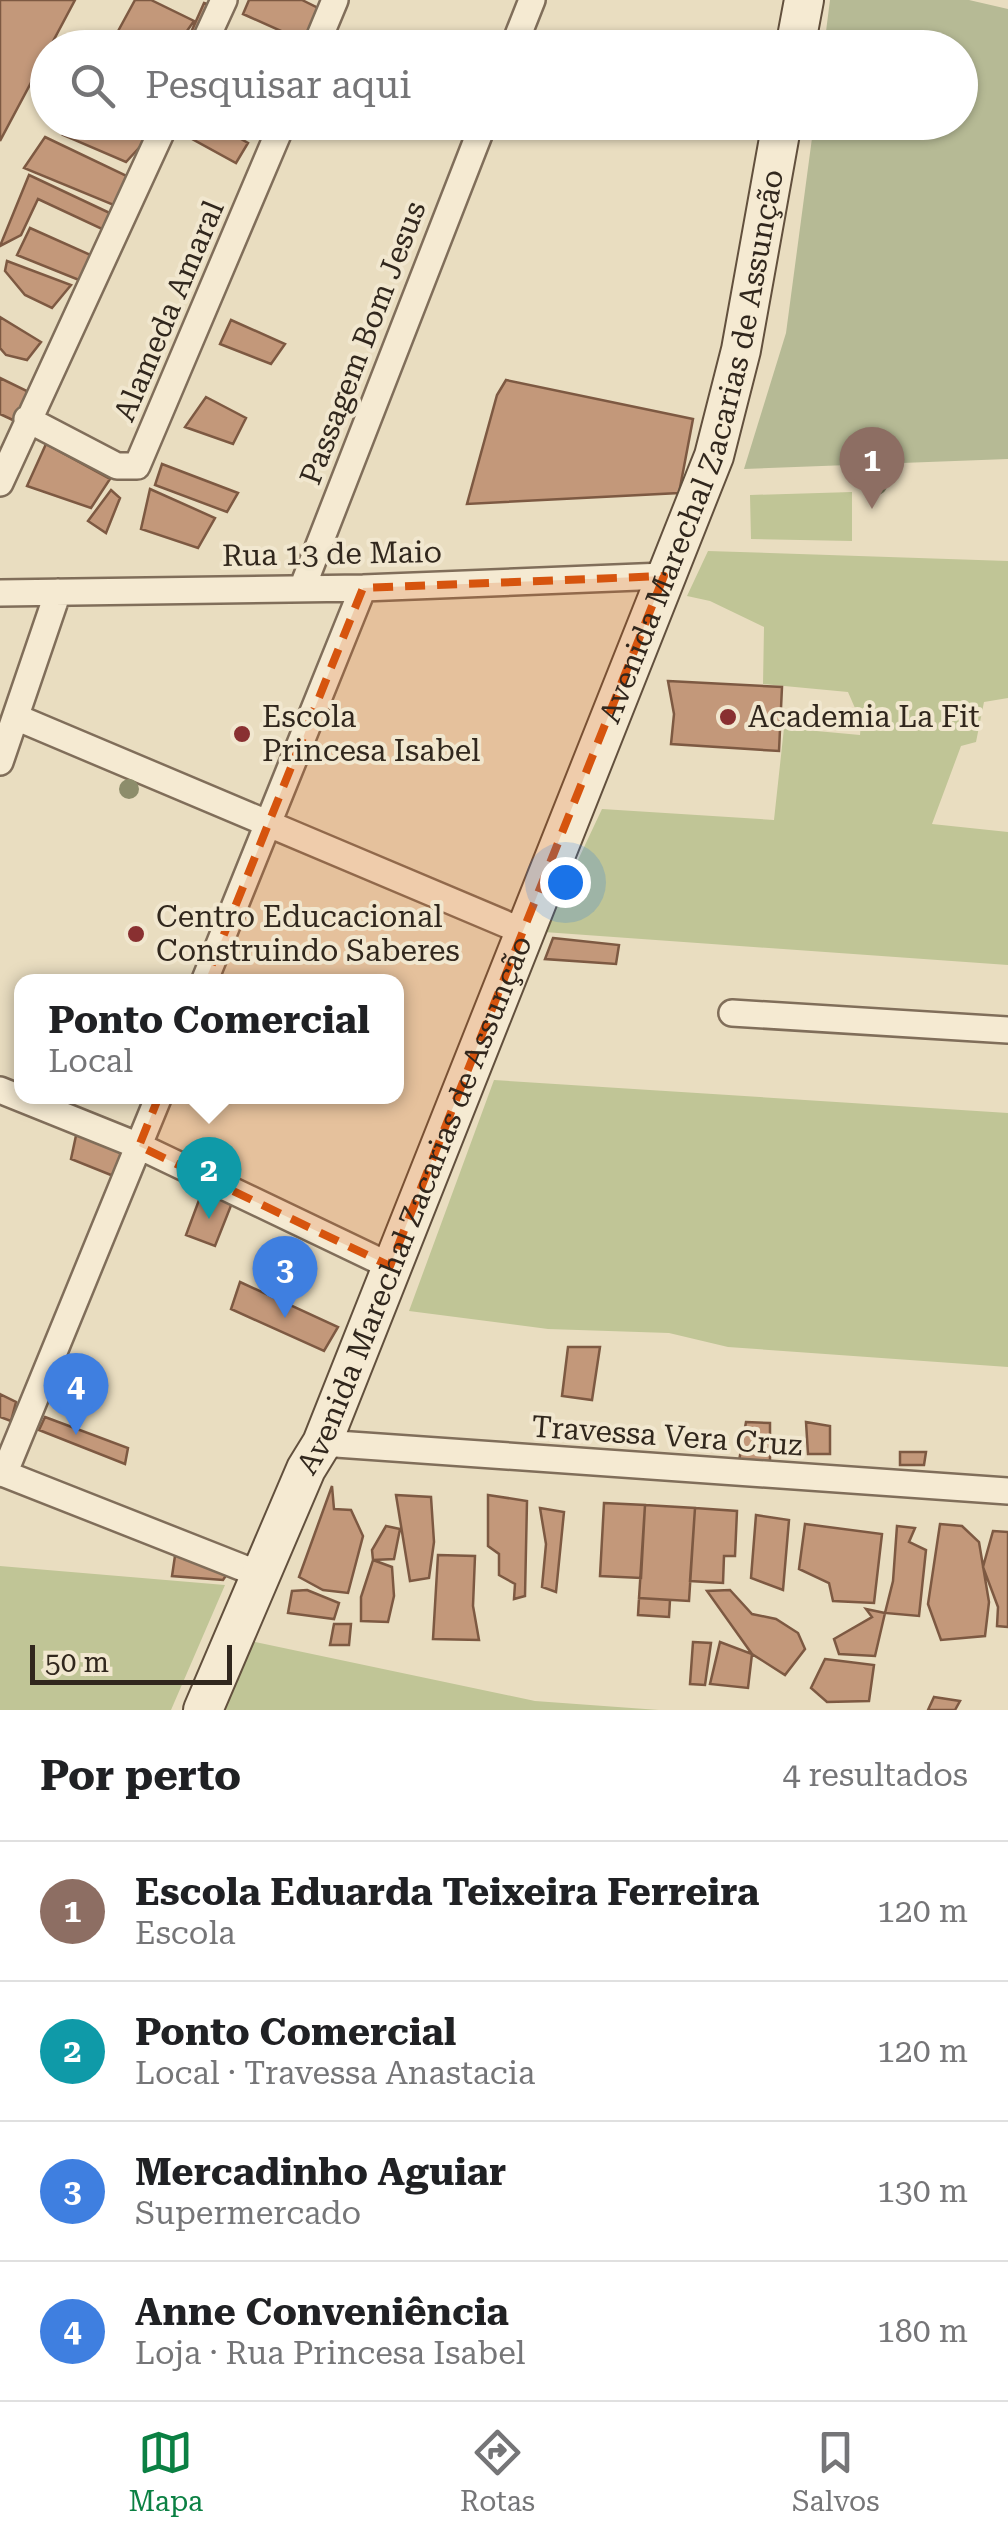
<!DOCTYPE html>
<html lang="pt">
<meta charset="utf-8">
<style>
body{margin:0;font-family:"Roboto Serif",serif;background:#f6f6f6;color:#202124}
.scale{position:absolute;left:30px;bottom:25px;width:202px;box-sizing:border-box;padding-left:10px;border:5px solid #31271d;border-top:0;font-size:28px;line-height:35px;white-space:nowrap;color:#31271d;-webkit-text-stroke:8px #f1e7cf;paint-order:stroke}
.you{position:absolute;left:565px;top:882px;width:35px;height:35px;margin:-25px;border:8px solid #fff;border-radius:50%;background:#1a73e8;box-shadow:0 0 0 15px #1a73e833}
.badge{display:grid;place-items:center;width:65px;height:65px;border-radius:50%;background:#0b8043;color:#fff;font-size:32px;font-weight:700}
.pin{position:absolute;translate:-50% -82px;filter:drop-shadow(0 2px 5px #0008)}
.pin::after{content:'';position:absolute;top:52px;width:35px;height:30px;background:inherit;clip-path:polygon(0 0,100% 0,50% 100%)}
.popup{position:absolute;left:14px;top:974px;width:390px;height:130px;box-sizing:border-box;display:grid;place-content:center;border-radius:20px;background:#fff;filter:drop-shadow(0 2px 8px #0005);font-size:32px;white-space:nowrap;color:#757577}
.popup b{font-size:38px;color:#202124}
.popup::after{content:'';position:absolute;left:50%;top:100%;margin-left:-20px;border:20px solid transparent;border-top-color:#fff}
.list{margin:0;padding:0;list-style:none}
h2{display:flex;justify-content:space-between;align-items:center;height:130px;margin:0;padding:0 40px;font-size:42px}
h2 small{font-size:32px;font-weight:400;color:#757577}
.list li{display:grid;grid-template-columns:65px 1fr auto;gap:30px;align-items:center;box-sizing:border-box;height:140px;padding:0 40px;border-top:2px solid #e0e0e0}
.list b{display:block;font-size:38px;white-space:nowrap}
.list p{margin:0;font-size:32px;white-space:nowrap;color:#757577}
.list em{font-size:32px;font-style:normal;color:#757577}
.icon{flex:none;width:55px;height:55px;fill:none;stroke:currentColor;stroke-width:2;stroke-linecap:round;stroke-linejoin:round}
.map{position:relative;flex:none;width:1008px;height:1710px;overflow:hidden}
.search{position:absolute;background:#fff;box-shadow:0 2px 8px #0004;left:30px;right:30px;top:30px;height:110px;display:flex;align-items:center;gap:25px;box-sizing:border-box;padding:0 35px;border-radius:55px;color:#757577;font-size:38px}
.sheet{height:690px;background:#fff}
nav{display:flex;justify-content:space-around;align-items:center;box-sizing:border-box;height:140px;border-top:2px solid #e0e0e0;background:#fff;font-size:28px;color:#757577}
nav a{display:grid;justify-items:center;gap:5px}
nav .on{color:#0b8043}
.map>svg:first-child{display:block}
.green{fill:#c0c596}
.cemetery{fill:#b6ba95}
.building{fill:#c3987a;stroke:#7d5942;stroke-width:2.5}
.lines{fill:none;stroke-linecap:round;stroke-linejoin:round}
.minor-casing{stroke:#806e5a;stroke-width:30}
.secondary-casing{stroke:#62503d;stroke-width:42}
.minor{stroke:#f5ead2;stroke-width:25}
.secondary{stroke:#f5ead2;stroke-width:38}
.tree{fill:#8d8d6b}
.marked{fill:#d6540e;fill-opacity:0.2;stroke:#d6540e;stroke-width:8;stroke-dasharray:20 12;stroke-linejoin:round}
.poi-dot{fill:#893031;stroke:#f1e7cf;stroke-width:4}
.labels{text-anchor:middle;stroke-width:8;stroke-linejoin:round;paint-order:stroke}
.street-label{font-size:30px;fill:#31271d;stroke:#f1e7cf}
.poi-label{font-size:30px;fill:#31271d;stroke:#f1e7cf;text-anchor:start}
</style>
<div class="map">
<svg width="1008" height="1710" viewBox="0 0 1008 1710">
<rect width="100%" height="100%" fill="#e9ddc0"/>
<path class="green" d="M852,492v49l-101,-2 -1,-44z
M708,551l300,10v137l-24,4 -8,40 -15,4 -29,78 76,8v133l-464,-33 58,-123 172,11 10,-92 76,7 1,-13 -13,-30 -85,-8 1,-57 -54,-26 -23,-5z
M494,1080l514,33v254l-280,-20 -59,-14 -121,-4 -139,-18z
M0,1566l225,19 -54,125h-171z
M246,1640l289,61 124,9h-444z"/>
<path class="cemetery" d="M830,0h139l39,9v450l-264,10 42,-136 28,-210 146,-1v-74l-136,-1z"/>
<path class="building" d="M0,0h75l-75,141z
M135,0h16l43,21 -19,27h-19l-39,-15z
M249,0h53l18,9 -10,35 -67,-30z
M204,3l12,4 -16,31 -12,1z
M222,34l26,14h-34z
M150,122l-1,15 -23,25 -63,-27 5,-9 -13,-3z
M188,122h23l37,21 -12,20 -51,-28z
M45,137l84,40 -13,29 -92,-38z
M29,175l85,40 -12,14 -64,-30 -17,36 -21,11z
M30,228l65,29 -6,13 -10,10 -62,-25z
M7,261l64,24 -19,23 -27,-13 -20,-24z
M0,317l41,25 -14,18 -21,-5 -6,-7z
M231,320l54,24 -14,20 -51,-20z
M0,378l29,14 -14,29 -15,-7z
M506,380l187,39 -14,74 -212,11 30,-109z
M206,397l40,21 -13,26 -48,-17z
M46,444l64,35 -19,29 -64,-22z
M162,464l76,29 -11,19 -72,-27z
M150,489l65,29 -17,30 -57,-19z
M111,490l9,8 -14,35 -18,-12z
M668,681l114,6 -3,64 -108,-7 3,-30z
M553,938l66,7 -3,19 -71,-5z
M77,1131l49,20 -10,26 -45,-18z
M202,1192l30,11 -17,43 -29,-11z
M240,1282l98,45 -14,24 -93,-42z
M568,1347h32l-8,53 -30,-4z
M0,1394l16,8 -5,19 -11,-4z
M45,1417l83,31 -3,16 -86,-34z
M746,1422l24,1v38h-31z
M806,1422l24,4v28h-22z
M900,1452h26l-2,13h-24z
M332,1486l2,23 17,1 12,26 -15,57 -25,-3 -24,-13z
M396,1495l35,2 3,45 -5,36 -19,3z
M488,1495l39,6 -2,95 -11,3 1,-15 -16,-9v-21l-11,-8z
M604,1503l41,2 -4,73 -41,-2z
M645,1505l50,3 -6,93 -50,-3z
M540,1508l24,4 -8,80 -14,-5 4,-43z
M695,1508l42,3 -2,45h-11l-1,27 -33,-2z
M756,1515l33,5 -6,70 -32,-12z
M805,1524l77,10 -8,69 -41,-2 -4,-18 -30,-14z
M940,1524l22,2 17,16 10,60 -4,34 -44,4 -13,-36z
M386,1526l14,3 -6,30 -21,1 -1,-10z
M897,1526l18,2 -6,14 17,8 -7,66 -34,-3 8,-32z
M993,1531l15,1v95l-11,-1 1,-19 -15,-40z
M176,1549l53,22 -6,9 -51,-4z
M438,1555l37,1 -2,50 6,34 -46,-1z
M373,1560l19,7 2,29 -6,26 -27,-1v-24z
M307,1590l32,13 -5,16 -46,-6 4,-22z
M730,1590l22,24 24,5 22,14 7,16 -20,26 -33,-21 -45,-63z
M639,1598l31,2 -1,17 -31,-2z
M866,1609l19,4 -10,43 -36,-2 -5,-15 38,-22z
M334,1624h17l-2,21h-19z
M693,1642l18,1 -6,42 -15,-1z
M720,1642l32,12 -4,34 -38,-4z
M825,1659l49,6 -5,36 -42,1 -16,-14z
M934,1697l26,4 -5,9h-27z"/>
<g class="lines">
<defs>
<path id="minor" d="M202,48l22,-48
M315,48l20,-48
M513,48l19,-48
M27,419l90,47h20l146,-344
M0,483l166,-361
M303,586l181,-464
M0,593l363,-5 301,-12
M18,718l509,215
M0,762l58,-170
M204,982l159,-394
M732,1013l276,17
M0,1090l139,56 251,120
M322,1443l686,48
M0,1472l261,103
M4,1474l155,-378"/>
<g id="secondary">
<path d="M795,48l9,-48"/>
<path id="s1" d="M203,1710l103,-241 16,-26 392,-987 27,-106 41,-228"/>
</g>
</defs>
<use href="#minor" class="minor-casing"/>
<use href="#secondary" class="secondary-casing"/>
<use href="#minor" class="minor"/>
<use href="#secondary" class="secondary"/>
</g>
<g class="tree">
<circle cx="877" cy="485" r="10"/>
<circle cx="129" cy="789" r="10"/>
</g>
<path class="marked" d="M664,576l-274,690 -251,-120 224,-558z"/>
<g class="poi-dot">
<circle cx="728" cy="717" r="10"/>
<circle cx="242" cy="734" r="10"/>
<circle cx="136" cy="934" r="10"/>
</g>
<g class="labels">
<g class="street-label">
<text transform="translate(169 311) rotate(-67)" y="10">Alameda Amaral</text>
<text transform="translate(363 343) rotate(-69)" y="10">Passagem Bom Jesus</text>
<text dy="10" stroke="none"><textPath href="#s1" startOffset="1358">Avenida Marechal Zacarias de Assunção</textPath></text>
<text transform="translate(332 554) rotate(-1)" y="10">Rua 13 de Maio</text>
<text dy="10" stroke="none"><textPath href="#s1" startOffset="548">Avenida Marechal Zacarias de Assunção</textPath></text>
<text transform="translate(667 1436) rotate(4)" y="10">Travessa Vera Cruz</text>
</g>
<g class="poi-label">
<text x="262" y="727">Escola<tspan x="262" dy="34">Princesa Isabel</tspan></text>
<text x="748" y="727">Academia La Fit</text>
<text x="156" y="927">Centro Educacional<tspan x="156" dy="34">Construindo Saberes</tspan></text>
</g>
</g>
</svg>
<div class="scale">50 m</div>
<div class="you"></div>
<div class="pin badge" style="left:872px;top:509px;background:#8d6e63">1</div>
<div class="pin badge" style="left:209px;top:1219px;background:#0f9aa8">2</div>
<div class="popup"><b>Ponto Comercial</b>Local</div>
<div class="pin badge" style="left:285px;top:1318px;background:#3f7fe0">3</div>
<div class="pin badge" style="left:76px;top:1435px;background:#3f7fe0">4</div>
<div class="search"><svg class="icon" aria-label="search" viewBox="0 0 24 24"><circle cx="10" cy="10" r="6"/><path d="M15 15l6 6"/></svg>Pesquisar aqui</div>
</div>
<section class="sheet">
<h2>Por perto<small>4 resultados</small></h2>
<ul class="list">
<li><span class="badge" style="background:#8d6e63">1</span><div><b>Escola Eduarda Teixeira Ferreira</b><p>Escola</p></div><em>120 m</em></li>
<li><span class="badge" style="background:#0f9aa8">2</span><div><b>Ponto Comercial</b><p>Local · Travessa Anastacia</p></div><em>120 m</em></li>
<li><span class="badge" style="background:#3f7fe0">3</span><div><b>Mercadinho Aguiar</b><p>Supermercado</p></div><em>130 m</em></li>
<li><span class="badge" style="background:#3f7fe0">4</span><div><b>Anne Conveniência</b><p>Loja · Rua Princesa Isabel</p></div><em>180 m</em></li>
</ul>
</section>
<nav>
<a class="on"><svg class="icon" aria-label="map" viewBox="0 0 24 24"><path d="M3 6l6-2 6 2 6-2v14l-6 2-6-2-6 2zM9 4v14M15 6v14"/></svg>Mapa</a>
<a><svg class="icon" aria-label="directions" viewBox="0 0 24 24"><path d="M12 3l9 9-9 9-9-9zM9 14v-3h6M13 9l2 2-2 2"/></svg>Rotas</a>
<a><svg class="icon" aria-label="saved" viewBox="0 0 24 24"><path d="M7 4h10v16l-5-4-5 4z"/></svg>Salvos</a>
</nav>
